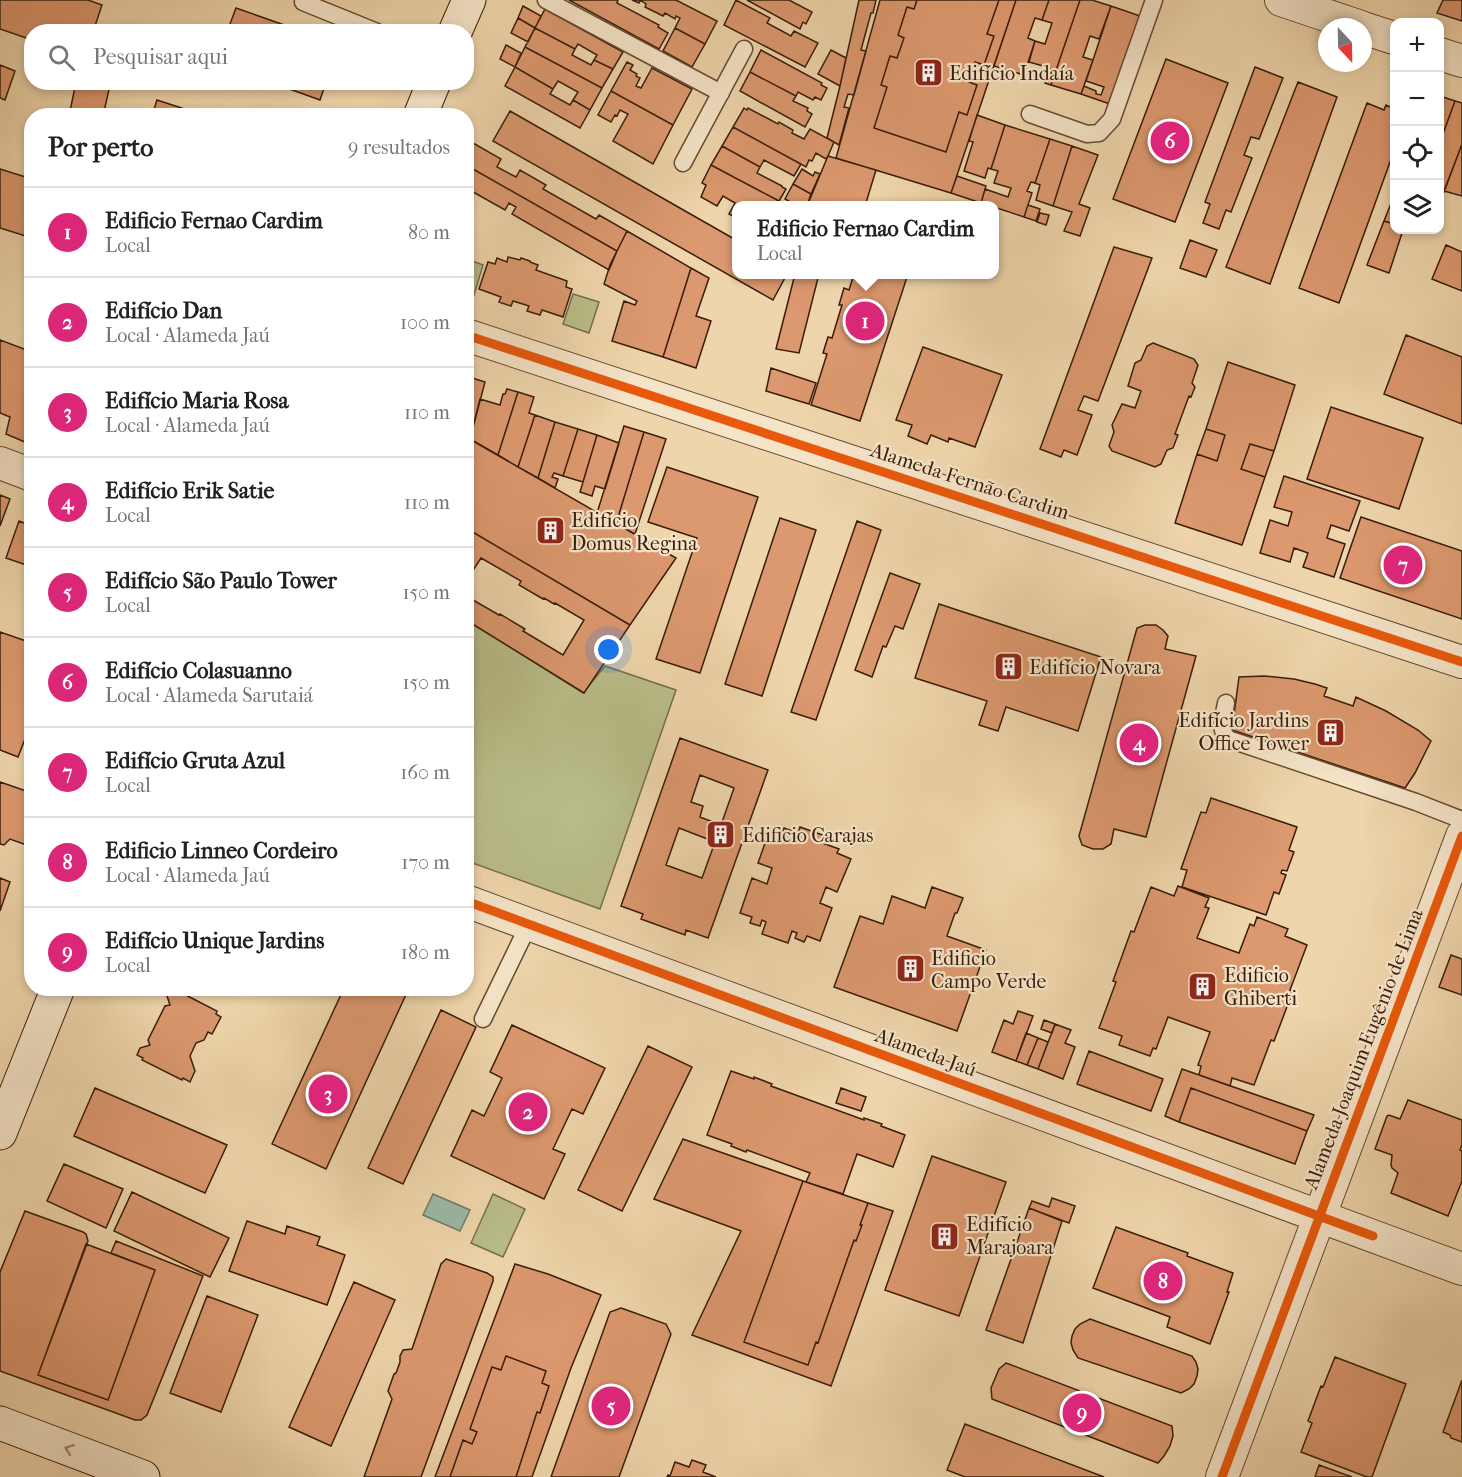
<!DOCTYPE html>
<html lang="pt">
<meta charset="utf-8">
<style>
body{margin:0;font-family:"IM FELL French Canon",serif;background:#f6f6f6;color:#222}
.controls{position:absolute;right:18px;top:18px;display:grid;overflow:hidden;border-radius:12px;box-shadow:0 3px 9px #0003}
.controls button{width:54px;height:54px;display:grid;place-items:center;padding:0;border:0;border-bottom:2px solid #e0e0e0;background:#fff;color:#222;font:30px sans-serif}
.compass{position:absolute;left:1318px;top:18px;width:54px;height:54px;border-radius:50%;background:#fff;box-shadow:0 3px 9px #0003;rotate:158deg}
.you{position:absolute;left:609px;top:650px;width:21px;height:21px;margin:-15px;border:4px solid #fff;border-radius:50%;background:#1a73e8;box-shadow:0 0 0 9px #1a73e833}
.badge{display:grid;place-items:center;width:39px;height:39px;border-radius:50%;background:#db2777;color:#fff;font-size:20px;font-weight:700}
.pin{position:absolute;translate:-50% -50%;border:3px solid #fff;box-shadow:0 2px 6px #0006}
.popup{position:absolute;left:732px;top:201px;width:267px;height:78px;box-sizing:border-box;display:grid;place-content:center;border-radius:12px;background:#fff;filter:drop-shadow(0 2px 4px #0005);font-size:20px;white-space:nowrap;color:#767676}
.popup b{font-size:22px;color:#222}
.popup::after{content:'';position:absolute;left:50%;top:100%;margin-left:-12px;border:12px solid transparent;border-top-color:#fff}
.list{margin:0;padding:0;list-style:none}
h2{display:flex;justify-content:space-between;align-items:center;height:78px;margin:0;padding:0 24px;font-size:26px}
h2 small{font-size:20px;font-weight:400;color:#767676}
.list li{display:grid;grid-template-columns:39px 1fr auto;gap:18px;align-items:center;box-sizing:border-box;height:90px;padding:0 24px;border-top:2px solid #e0e0e0}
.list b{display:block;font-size:22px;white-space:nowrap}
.list p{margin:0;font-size:20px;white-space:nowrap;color:#767676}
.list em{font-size:20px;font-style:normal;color:#767676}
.icon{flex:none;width:33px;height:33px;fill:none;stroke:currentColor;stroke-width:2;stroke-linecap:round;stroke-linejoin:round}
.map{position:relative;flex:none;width:1462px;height:1477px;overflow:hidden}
.search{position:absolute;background:#fff;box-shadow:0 3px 9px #0003;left:24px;top:24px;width:450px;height:66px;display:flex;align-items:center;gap:15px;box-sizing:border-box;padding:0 21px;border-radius:24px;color:#767676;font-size:22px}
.panel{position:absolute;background:#fff;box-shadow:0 3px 9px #0003;left:24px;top:108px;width:450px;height:888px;border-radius:24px}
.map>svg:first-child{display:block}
.green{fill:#b8bd89;stroke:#786c4a;stroke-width:1.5}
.water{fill:#9ab9a6;stroke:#737a68;stroke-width:1.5}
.building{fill:#dc986e;stroke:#391c0b;stroke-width:1.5;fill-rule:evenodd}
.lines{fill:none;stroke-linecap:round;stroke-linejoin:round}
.lane-casing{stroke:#664a33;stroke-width:19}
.street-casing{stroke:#664a33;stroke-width:34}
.secondary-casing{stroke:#391c0b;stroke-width:35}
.lane{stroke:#f5e4c8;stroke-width:16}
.street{stroke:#f5e4c8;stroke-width:32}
.secondary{stroke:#f5e4c8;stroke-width:33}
.cycleway-casing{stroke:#f5e4c8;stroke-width:13}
.cycleway{stroke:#e8590c;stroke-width:9}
.oneway{stroke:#a08a73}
.labels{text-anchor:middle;stroke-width:4.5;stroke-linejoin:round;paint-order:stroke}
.poi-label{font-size:20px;fill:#391c0b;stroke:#f5e4c8;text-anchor:start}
.street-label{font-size:20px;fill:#391c0b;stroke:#f5e4c8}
</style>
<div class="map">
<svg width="1462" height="1477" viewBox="0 0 1462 1477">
<rect width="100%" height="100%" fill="#efd5ab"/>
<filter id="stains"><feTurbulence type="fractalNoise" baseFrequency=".00333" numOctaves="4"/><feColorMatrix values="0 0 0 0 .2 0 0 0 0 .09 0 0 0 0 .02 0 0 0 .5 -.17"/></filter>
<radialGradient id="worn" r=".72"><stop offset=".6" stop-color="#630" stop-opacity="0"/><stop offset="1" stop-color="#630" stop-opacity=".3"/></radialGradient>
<path class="green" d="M467,259l16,6 -9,30 -7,-2z
M573,294l26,8 -10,31 -26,-9z
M466,620l117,73 22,-27 71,24 -76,219 -133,-48z
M493,1194l32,15 -22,48 -32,-14z"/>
<path class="water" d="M433,1194l37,16 -10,21 -37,-16z"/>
<path class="building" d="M0,0h88l14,5 -9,27h-61v8l-32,-11z
M569,0h49l-1,3 42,22 -1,2 10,6 -9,16z
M632,0h44l41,21 -12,23 -30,-16 5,-10 -4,-2 -1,3 -10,-6 -2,3 -18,-9 1,-3 -6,-4 -1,3z
M736,0l34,18 -3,5 24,13 3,-5 24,12 -13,24 -81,-42z
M747,0h42l23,12 -6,12 -3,-2 -3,7z
M859,0h17l-3,13h-2l-10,37 5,1 -12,44 -6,-1 -4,13 5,1 -10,37 -12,-7 13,-52z
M880,0h37l-3,9 -7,-2 -9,28 6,3 -7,20 -7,-2 -9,29 6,2 -13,41 72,24 13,-40 8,3 10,-30 -8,-3 6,-20 9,3 10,-29 -7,-2 12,-34h17l-65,193 -115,-35z
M917,0h82l-12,34 7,2 -10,29 -9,-3 -6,20 8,3 -10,30 -8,-3 -13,40 -72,-24 13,-41 -6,-2 9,-29 7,2 7,-20 -6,-3 9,-28 7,2z
M1016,0h33l-7,20 -7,-2 -7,20 7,3 -11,34 -30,-9z
M1049,0h31l-29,85 -6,-2 5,-15 -21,-6 6,-21 10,3 7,-21 -10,-3z
M1080,0h12l19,6 -12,33 -9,-3 -7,21 10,3 -12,34 -30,-9z
M1443,0h19v21l-25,-8z
M523,6l18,10 -6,12 -17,-10z
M1111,6l29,10 -30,88 -29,-10 3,-8 12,5v3l5,1 3,-8 -18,-6z
M236,8l68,24h-77z
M545,9l78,43 -10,17 -19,-9 3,-5 -19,-11 -3,5 -40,-21z
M518,18l17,10 -7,14 -17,-9z
M535,28l40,21 -3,6 19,10 3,-5 19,9 -11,19 -77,-41z
M675,28l30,16 -13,23 -29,-16z
M506,45l15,8 -6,14 -15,-8z
M525,47l77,41 -12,22 -17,-10 5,-8 -20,-11 -5,8 -38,-22z
M761,50l61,33 -1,2 6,3 -6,12 -6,-3 -2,3 -15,-8 -2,4 -46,-24z
M831,50l15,8 -6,28 -22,-12z
M1166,59l62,24 -53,139 -62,-23z
M627,62l6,3 -3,5 7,4 -1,2 4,2 -4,8 5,2 11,-20 40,21 -19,36 -62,-34z
M0,65l15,6 -10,29 -5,-2z
M515,67l38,22 -3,5 20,11 3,-5 17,10 -10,18 -75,-42z
M1255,67l28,11 -24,61 -8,-2 -7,18 8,3 -21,54 -5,-2 -7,19 -16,-6 7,-19 -5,-2z
M750,72l46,24 -3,5 15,7 -1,3 5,3 -7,13 -65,-36z
M76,82h25l9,3 -7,31h-34z
M270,82h56l-6,18z
M1298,82l39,15 -67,187 -44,-17z
M611,91l62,34 -20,39 -40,-23 15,-27 -8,-4 -3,6 -2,-1 -4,7 -13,-7z
M1440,96l15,5 -15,41z
M157,100l49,16h-54z
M1455,101l7,2v41l-21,56 -1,-1v-57z
M1367,103l17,7 2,-5 8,4v42l-55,152 -40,-15z
M744,108l3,2 1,-2 30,16 1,-2 14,8 -1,3 12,6 6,-10 24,13 -6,14 -2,3 -10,-6 -4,8 -3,-1 -3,7 -73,-40z
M510,111l226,129v34h51l-14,26 -280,-159z
M977,115l28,10 -14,44 -3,-1 -3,10 -21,-7 9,-29 -4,-1z
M1005,125l45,14 -15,44 -4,-1 -4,9 5,2 -8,24 -30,-10v-1h-6l-7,-3 4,-14 23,8 3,-9 -17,-5 4,-12 -7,-2z
M733,127l68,37 -7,12 -30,-16 -4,7 -38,-21z
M466,139l35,20 -4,8 19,10 4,-7 26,15 -3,4 53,30 3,-4 28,16 -10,20 -151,-86z
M1050,139l22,7 -19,60 -17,-6 4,-15 -5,-2z
M1462,144v52l-18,-5z
M722,146l38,21 -3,6 25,13v1l4,2 -7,12 -68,-36z
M1072,146l26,9 -19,49 11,4 -10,28 -16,-5 8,-19 -19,-6z
M828,156l48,14 -11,36h-58z
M466,165l151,86 -8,19 -97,-56 4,-7 -7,-4 -4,7 -39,-22z
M711,165l68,36 8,5h-51v12l-7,-4 6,-11 -12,-7 -6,10 -16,-9 5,-12 -4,-2z
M0,169l32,10v59l-32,-10z
M802,169l11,7 2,-4 5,2 -9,20 -18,-10z
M957,176l29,10 -5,17 -30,-10z
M793,184l18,10 -4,12h-10l-12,-7z
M1394,196v28l-10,-3z
M1028,205l12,4 -4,12 -12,-4z
M1040,213l9,2 -3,10 -9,-3z
M1384,221l10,3v6h9l-14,43 -22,-8z
M627,231l64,37 -28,89 -51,-16 12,-40 11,4 2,-4 -33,-17 6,-19z
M1190,240l27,10 -11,27 -26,-9z
M1446,245l16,7v39l-30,-12z
M1114,247l38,11 -54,143 -14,-5 -6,14 14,5 -15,40 -13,-5 -3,7 -21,-8z
M508,257l12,3 1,-2 9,3v1l8,3 -2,5 31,11 -1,6 6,2 -9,28 -21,-7 -2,5 -13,-4 2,-5 -16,-5 -2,5 -12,-4 2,-5 -22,-8 9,-27 7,2 2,-6 10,4z
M691,268l18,10 -13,38 15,5 -15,47 -33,-11z
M795,274h24l-20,79 -23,-4z
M854,274h54l-48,147 -49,-16 16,-51 -4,-1 5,-16 4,1 10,-33h-3l5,-17 5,2z
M1406,335l56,22v67l-78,-30z
M0,340l32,12v93l-26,-11 4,-17 -10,-4z
M1153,343l41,16 4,6 -6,18 3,4 -4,10 -2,-1 -14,38 3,1 -5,13 -6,2 -6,14 -6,3 -43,-16 -3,-5 5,-14 -2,-7 10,-21 13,4 6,-17 -13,-5 7,-23 6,-3 6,-14z
M923,347l79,28 -27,72 -26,-9 -1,4 -17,-7 -4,9 -19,-8 4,-11 -16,-5z
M1228,362l67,23 -21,66 -24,-7 -9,25 24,8 -23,68 -67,-22 22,-69 20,7 8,-26 -19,-6z
M771,368l45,15 -7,21 -43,-13z
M466,376l19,6 -15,57 -4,-2z
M507,389l11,3 -20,63 -28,-16 10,-40 20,6 3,-11h2z
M518,392l16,5 -5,16 6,2 -17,52 -20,-12z
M1331,407l92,31 -24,71 -92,-30z
M535,415l20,7 -17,56 -20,-11z
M555,422l23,7 -15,47 -9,-3 -2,4 6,2 -3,9 -17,-10z
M624,426l20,6 -28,92 -19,-11z
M578,429l19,6 -14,47 -20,-6z
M1206,429l19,6 -8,26 -20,-7z
M644,432l22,7 -31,95 -19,-10z
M597,435l22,8 -14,46 -10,-3 -3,10 -12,-4z
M466,437l210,121 -46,67 -164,-97z
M1250,444l24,7 -9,26 -24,-8z
M667,467l91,30 -58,176 -44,-14 41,-121 -49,-16z
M1284,476l76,25 -11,30 -18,-6 -4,13 18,6 -11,33 -31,-10 5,-14 -14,-5 -4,14 -30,-9 10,-33 18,6 4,-14 -18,-5z
M0,495l10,4 -10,27z
M1361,517l101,34v68l-122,-41z
M780,518l36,12 -54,166 -37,-12z
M19,521l13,5v41l-26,-9z
M857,521l24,9 -65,190 -25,-8z
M466,528l164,97 -46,68 -118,-73z
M481,558l40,23 -2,4 24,14 1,-1 10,6 1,-1 29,17 -21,35 -40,-24 2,-2 -25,-15 -1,1 -33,-19v-15z
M890,573l30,11 -17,45 -8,-3 -9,21 -3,-1 -11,31 -17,-7z
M939,604l162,53 -23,74 -72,-24 -8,24 -19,-6 8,-24 -72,-23z
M1145,625h11l7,5 5,6 -3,13 31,7 -50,181 -32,-8 -3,15 -8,5h-10l-11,-4 -3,-9 58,-208z
M0,632l32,11v92l-5,-1 -9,23 -18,-7z
M1264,676l30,3 21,5 12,4 -3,8 29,10 3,-9 30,14 32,19 13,11 -16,32 -10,15 -173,-58 7,-53z
M680,738l88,32 -60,168 -22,-8 -1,5 -44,-16 2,-5 -22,-8zM700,775l34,13 -13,37 -21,-8 3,-11 -12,-4zM679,828l36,14 -13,36 -36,-13z
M0,782l32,11 -2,7h2v47l-22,-8 -6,6 -4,-1z
M1211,798l86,29 -8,23 5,2 -7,19 -5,-1 -1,3 5,2 -7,19 -5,-2 -8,23 -84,-28 5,-17 -6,-1 20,-57 5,1z
M800,827l28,10 -3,7 14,5 -2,4 14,6 -14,33 -11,-5 -6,16 12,5 -12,33 -13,-5 -3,6 -9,-4 2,-5 -5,-2 -4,12 -26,-9 4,-12 -4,-2 -2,6 -10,-3 2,-6 -12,-4 12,-35 15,6 5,-16 -14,-5 12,-34 12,5 2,-6 14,5z
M0,878l10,4 -10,29z
M1178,886l31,12 -4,9 4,1 -12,30 42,15 11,-29 4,2 3,-9 31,12 -3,7 22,9 -17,45 3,1 -19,50 -3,-1 -17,45 -22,-7 -2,8 -31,-11 2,-9 -3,-1 12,-33 -42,-15 -12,32 -3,-1 -3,8 -31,-11 3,-9 -23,-8 17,-46 -3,-1 18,-50 3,1 17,-45 23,9z
M932,887l31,11 -6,15h-2l-8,23 39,14 -29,81 -123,-44 26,-71 23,8 9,-28 33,12z
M1451,955l11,4v36l-23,-8z
M344,988h65l-83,181 -54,-25z
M170,990l6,4 2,-3 39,20 -1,3 5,3 -9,17 -4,-2 -4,8 -8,3 -6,13 5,15 -5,11 -7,-4 -1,2 -40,-20 1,-2 -6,-3 3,-7 10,-3 -2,-5 17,-34 5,-1 -3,-9z
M441,1010l35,17 -73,157 -35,-16z
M1018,1011l15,5 -17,45 -24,-9 12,-32 9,4z
M1044,1020l11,4 -3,9 -11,-4z
M1055,1024l16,6 -6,13 10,4 -12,32 -25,-10z
M512,1025l93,43 -22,46 -11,-5 -19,40 12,5 -21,45 -93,-43 21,-46 12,6 18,-38 -12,-6z
M1026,1033l12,5 -11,27 -11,-4z
M1038,1038l10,4 -10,27 -11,-4z
M648,1046l44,21 -70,144 -44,-21z
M1089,1051l74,28 -12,32 -74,-27z
M1182,1069l132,46 -7,16 -116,-43 -12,34 -14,-6z
M731,1071l23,8v-2l18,7 -1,2 93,34v-2l18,6 -1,2 24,9 -12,32 -36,-13 -14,40 -37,-12 4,-9 -63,-23 -1,2 -15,-6 1,-2 -25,-9z
M95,1088l132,57 -22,48 -131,-57z
M841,1088l25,9 -5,14 -25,-8z
M1191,1088l116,43 -12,33 -116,-42z
M1408,1100l54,20v25l-2,5 2,1v30l-14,35 -57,-23 7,-20 -6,-5 -1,-3 1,-10 -17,-6 12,-33 2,-1 11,4z
M683,1139l120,42 -59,161 64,23 8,-23 2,1 36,-103 2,1 6,-16h-2l8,-22 25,8 -62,175 -139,-51 49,-104 -87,-32z
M932,1156l74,26 -47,134 -74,-26z
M64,1164l59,25 -17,39 -59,-27z
M803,1181l65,22 -8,22h2l-6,16 -2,-1 -36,103 -2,-1 -8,23 -64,-23z
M132,1192l97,46 -19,39 -96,-46z
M1052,1198l23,8 -6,17 -40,-15 3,-7 17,6z
M1029,1208l33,13 -39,122 -37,-13z
M25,1211l58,21 3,2 2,7 -50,134 70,25 47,-130 -44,-17 5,-12 87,35 -56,139 -6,5h-6l-135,-49v-99z
M247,1221l38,13 2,-8 33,11 -3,8 28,10 -18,50 -98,-34z
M1116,1227l72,26 -1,3 46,17 -6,19h2l-19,52 -43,-17 3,-10 -77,-29z
M86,1244l69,26 -47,130 -70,-25z
M446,1259l41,14 6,4v4l-72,196h-57l28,-78 -4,-8 6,-17 2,-1 4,-11v-6l3,-6 9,-1 29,-85z
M515,1264l33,10 53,21 -30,73 -39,109h-16l21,-65 3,1 9,-27 -7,-3 4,-12 -40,-15 -5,14 -9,-3 -22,62 7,3 -5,12 -9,-4 -13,37h-15z
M354,1282l41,18 -64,146 -42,-19z
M207,1296l51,19 -37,97 -51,-19z
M621,1308l45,16 5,10 -52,143h-68l59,-165z
M1090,1319l102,37 4,6 2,7 -1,7 -3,8 -5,5 -8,4 -103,-35 -5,-8 -2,-7 1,-7 3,-7 5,-5z
M506,1356l40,15 -4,12 7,3 -9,27 -3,-1 -21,65h-66l13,-37 9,4 5,-12 -7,-3 22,-62 9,3z
M1335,1357l71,27 -34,93h-5l-66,-25 11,-29 -4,-2 13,-35 2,1z
M1006,1363l166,63 1,10 -3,10 -6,10 -6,7 -166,-64 -1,-11 8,-19z
M1462,1380v62l-11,-4 -1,-3 -7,-3z
M965,1424l139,53h-139l-18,-7z
M692,1460l14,5 -3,7 13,5h-49l1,-2 2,1 5,-14 14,5z
M1319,1465l33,12h-37z"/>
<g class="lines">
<defs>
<path id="lane" d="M546,0l175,93
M303,2l74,30
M1030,114l57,20 12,-1 13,-14 42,-119
M683,163l61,-114
M1226,703c-2,13 -8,26 2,36l188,63 46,18
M483,1019l46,-95"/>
<path id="street" d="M1281,0l80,27
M1363,28l31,10
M1440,54l22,7
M466,335l996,327
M0,463l32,12
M466,901l996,368
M1222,1477l240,-641"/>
<path id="secondary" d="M455,32l14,-32
M420,116l14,-34
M0,1133l58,-145
M0,1423l143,54"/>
</defs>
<use href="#lane" class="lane-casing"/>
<use href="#street" class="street-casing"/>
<use href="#secondary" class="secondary-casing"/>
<use href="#lane" class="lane"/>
<use href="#street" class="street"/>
<use href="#secondary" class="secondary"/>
<defs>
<path id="cycleway" d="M466,335l996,327
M466,901l907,335
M1222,1477l240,-641"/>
</defs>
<use href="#cycleway" class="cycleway-casing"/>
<use href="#cycleway" class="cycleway"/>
</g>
<defs><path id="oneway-chevron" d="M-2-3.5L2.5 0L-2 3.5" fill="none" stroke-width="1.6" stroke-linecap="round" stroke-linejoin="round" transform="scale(1.5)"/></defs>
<use class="oneway" href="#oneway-chevron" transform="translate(69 1449) rotate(-159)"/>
<defs>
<symbol id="building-square" viewBox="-11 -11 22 22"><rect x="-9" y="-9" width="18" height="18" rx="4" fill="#8f2418" stroke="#f5e4c8"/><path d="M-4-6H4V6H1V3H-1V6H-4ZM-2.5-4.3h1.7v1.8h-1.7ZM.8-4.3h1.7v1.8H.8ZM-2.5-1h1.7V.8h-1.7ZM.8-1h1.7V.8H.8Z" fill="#fff"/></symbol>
</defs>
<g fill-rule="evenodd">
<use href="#building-square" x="912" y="56" width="33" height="33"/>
<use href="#building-square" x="534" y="514" width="33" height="33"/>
<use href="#building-square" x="992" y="650" width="33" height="33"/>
<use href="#building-square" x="1314" y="716" width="33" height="33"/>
<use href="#building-square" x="704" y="818" width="33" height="33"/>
<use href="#building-square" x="894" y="952" width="33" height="33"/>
<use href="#building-square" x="1186" y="970" width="33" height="33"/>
<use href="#building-square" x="928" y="1220" width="33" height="33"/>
</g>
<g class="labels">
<g class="poi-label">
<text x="949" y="80">Edifício Indaía</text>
<text x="571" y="527">Edifício<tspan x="571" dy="23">Domus Regina</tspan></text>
<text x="1029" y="674">Edifício Novara</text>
<text x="1309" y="727" text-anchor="end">Edifício Jardins<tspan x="1309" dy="23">Office Tower</tspan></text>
<text x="742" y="842">Edificio Carajas</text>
<text x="931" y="965">Edificio<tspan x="931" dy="23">Campo Verde</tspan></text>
<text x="1224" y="982">Edificio<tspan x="1224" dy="23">Ghiberti</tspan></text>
<text x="966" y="1231">Edifício<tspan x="966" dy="23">Marajoara</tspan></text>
</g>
<g class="street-label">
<text transform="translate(970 481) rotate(18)" y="7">Alameda Fernão Cardim</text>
<text transform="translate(1363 1049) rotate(-69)" y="7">Alameda Joaquim Eugênio de Lima</text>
<text transform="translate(926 1052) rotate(20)" y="7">Alameda Jaú</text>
</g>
</g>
<rect width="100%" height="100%" filter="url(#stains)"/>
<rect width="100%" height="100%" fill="url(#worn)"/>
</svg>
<div class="controls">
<button>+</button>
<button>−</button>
<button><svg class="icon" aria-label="locate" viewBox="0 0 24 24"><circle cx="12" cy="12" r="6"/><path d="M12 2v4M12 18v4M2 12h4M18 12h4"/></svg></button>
<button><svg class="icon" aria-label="layers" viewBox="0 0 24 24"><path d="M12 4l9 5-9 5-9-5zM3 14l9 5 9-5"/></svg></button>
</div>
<svg class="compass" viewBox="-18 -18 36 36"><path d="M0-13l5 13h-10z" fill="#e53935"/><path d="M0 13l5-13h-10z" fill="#767676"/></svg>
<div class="you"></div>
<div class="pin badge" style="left:865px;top:321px">1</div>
<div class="popup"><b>Edificio Fernao Cardim</b>Local</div>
<div class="pin badge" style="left:528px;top:1112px">2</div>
<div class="pin badge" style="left:328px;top:1094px">3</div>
<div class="pin badge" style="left:1139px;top:743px">4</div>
<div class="pin badge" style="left:611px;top:1406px">5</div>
<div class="pin badge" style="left:1170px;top:141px">6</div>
<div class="pin badge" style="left:1403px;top:565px">7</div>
<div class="pin badge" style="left:1163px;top:1281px">8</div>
<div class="pin badge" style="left:1082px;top:1413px">9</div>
<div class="search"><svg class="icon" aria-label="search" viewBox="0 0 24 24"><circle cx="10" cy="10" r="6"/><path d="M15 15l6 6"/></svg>Pesquisar aqui</div>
<section class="panel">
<h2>Por perto<small>9 resultados</small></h2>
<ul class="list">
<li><span class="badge">1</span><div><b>Edificio Fernao Cardim</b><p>Local</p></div><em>80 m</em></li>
<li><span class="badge">2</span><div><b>Edifício Dan</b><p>Local · Alameda Jaú</p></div><em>100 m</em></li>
<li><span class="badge">3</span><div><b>Edifício Maria Rosa</b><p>Local · Alameda Jaú</p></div><em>110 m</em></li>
<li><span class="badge">4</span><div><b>Edifício Erik Satie</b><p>Local</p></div><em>110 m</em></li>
<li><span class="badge">5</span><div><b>Edifício São Paulo Tower</b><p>Local</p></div><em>150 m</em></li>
<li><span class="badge">6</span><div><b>Edifício Colasuanno</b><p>Local · Alameda Sarutaiá</p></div><em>150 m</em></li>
<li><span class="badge">7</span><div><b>Edifício Gruta Azul</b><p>Local</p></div><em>160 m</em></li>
<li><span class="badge">8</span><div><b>Edificio Linneo Cordeiro</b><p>Local · Alameda Jaú</p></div><em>170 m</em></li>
<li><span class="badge">9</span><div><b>Edifício Unique Jardins</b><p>Local</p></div><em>180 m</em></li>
</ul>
</section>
</div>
